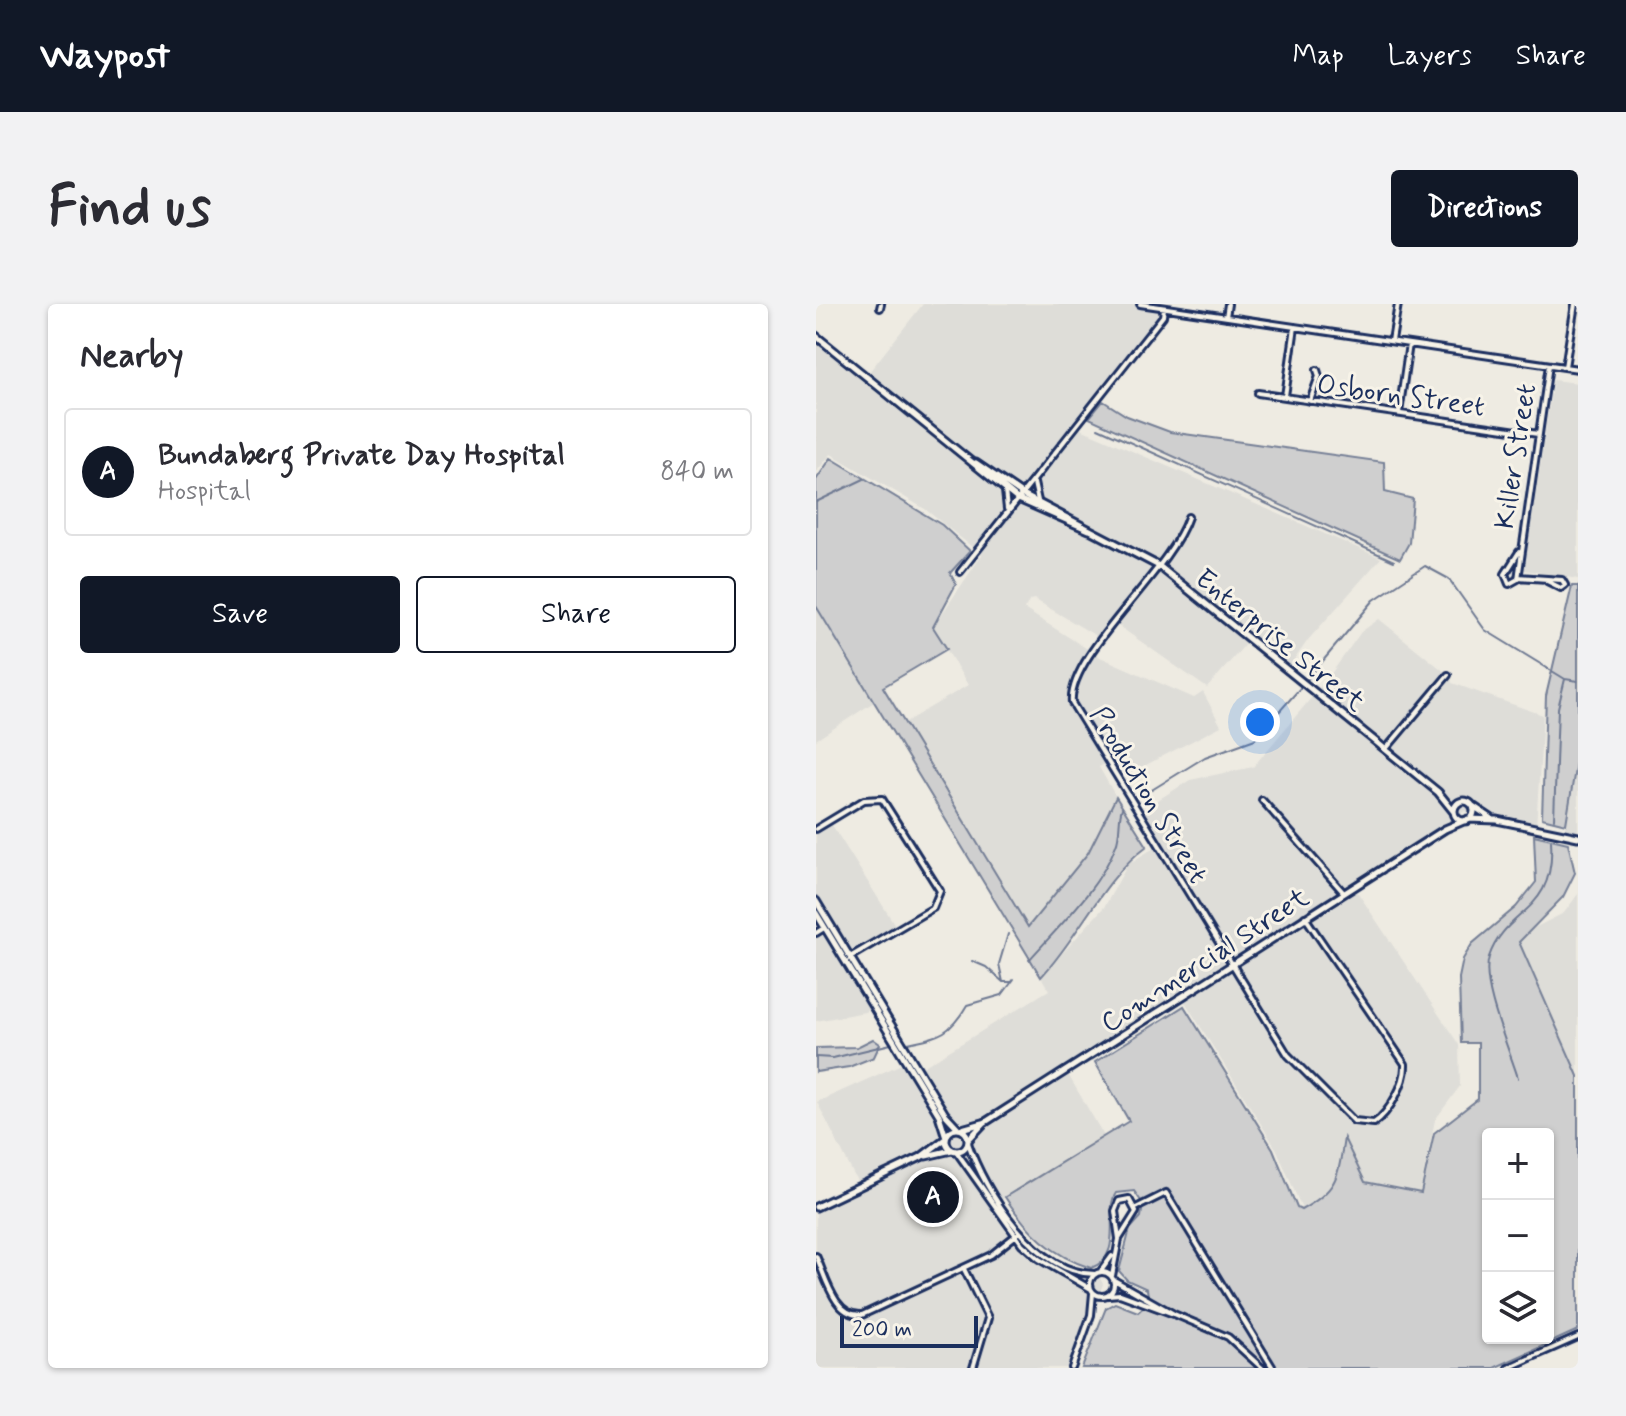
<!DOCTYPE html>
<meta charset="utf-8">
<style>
body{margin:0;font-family:Mynerve,sans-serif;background:#f2f2f3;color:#2b2b33}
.controls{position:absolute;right:24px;bottom:24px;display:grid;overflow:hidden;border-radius:8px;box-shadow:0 2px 6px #0004}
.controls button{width:72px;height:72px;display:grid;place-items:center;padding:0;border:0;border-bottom:2px solid #e1e1e2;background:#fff;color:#2b2b33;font:40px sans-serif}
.scale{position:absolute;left:24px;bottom:20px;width:138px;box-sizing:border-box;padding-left:8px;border:4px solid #1b2f5e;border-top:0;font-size:22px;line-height:28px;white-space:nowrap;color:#1b2f5e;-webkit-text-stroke:6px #f7f3e8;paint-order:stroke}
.you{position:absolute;left:444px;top:418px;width:28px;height:28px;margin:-20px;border:6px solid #fff;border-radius:50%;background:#1a73e8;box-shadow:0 0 0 12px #1a73e833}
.badge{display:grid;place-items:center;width:52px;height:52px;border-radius:50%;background:#111827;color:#fff;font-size:26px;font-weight:700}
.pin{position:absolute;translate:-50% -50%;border:4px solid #fff;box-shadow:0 2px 8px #0006}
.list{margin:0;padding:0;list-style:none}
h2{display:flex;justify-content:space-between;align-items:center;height:104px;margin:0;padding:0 32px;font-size:34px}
h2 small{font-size:26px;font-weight:400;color:#7c7c81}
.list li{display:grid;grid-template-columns:52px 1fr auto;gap:24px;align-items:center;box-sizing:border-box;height:128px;margin:0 16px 16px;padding:0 16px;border:2px solid #e1e1e2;border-radius:8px}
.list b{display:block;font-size:30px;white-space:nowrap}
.list p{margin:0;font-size:26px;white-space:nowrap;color:#7c7c81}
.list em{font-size:26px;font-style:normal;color:#7c7c81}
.actions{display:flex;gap:16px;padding:24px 32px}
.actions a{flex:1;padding:18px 0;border:2px solid #111827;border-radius:8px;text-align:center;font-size:28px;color:#111827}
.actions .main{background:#111827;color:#fff}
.icon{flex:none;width:44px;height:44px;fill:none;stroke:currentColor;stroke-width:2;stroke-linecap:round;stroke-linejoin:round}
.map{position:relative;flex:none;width:762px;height:1064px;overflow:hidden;border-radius:8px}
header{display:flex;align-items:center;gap:48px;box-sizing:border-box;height:112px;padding:0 40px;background:#111827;color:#fff}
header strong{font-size:38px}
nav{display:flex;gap:44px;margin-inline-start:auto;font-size:28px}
.intro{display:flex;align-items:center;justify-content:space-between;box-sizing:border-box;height:192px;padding:0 48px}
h1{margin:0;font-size:56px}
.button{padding:20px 36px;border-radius:8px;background:#111827;color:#fff;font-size:28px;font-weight:700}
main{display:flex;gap:48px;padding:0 48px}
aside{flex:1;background:#fff;border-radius:8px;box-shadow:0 2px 6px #0004}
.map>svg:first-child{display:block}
.built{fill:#deddd8}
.green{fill:#cfcfcf;stroke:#757f96;stroke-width:2;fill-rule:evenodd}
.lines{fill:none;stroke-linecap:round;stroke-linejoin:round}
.stream{stroke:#6e7992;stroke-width:2}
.minor-casing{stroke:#1b2f5e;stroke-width:10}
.tertiary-casing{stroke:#1b2f5e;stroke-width:11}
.minor{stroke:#f7f3e8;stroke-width:4}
.tertiary{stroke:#f7f3e8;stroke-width:5}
.labels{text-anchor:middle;stroke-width:6;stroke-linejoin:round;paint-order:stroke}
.street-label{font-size:28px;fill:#1b2f5e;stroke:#f7f3e8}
</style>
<header>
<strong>Waypost</strong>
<nav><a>Map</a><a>Layers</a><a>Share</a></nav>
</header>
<div class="intro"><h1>Find us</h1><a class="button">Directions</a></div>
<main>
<aside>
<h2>Nearby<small></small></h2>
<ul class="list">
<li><span class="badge">A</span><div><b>Bundaberg Private Day Hospital</b><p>Hospital</p></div><em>840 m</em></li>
</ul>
<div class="actions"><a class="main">Save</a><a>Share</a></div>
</aside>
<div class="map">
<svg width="762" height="1064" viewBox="0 0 762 1064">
<rect width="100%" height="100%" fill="#eeebe2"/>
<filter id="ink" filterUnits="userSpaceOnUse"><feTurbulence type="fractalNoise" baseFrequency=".0125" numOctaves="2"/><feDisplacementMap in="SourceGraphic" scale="16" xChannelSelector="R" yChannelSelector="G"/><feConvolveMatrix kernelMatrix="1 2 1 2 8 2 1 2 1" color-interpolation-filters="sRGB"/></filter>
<g filter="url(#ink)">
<path class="built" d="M107,0h214l28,4 -1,8 -88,111 305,131 -73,82 -21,30 -38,-30 -42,48 -91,-64 -13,16 -69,-41 -4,1 -6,9 76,48 94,41 9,-6 18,34 -104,54 -11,-17 -7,4 17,30 -28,56 -60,75 -124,-205 64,-38 -35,-58 49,-72 -57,-46 -94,-55 -15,18v-135l50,39z
M737,76l25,3v196l-54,-9z
M0,302l58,96 -58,38z
M563,315l72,58 1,6 91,32 -7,113 -72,-17 -19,18 -91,58 105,158 1,41 -25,34 -15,72 -55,-11 -60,35 -28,-66 -95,-153 -116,74 38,65 -105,65 21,31 31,26 25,12 21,2 6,12 -31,84h-256v-160l44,-21 -43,-85 89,-40 7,11 136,-83 -8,-13 64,-71 23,-42 29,-18 -20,-33 53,-33 63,-13 75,-89 33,-46z
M762,447v86l-14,-3z
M11,513l73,116 -44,27 24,43 -15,9 -49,9v-198z
M762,590v182l-59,-134 15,-14 30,-15z"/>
<path class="green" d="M287,97l24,15 43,16 214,30 1,30 28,7 -4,44 -9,16 -311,-141z
M15,154l111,67 28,26 -20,22 6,11 -23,43 14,22 -64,38 145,240 60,-74 28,-56 31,49c-44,32 -68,91 -106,131l-225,-371v-126z
M756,282h6v165l-12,73 -24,-6 4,-122z
M718,531l34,8 7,30 -12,24 -44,45 59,134v254l-84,38h-412l24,-60 9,-5 23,9 11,-10 -2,-13 -20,-9 -8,-9 11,-42 11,-12 2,-13 -9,-13 -18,2c-13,18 10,62 -25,75 -39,-12 -64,-37 -86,-71l124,-76 -34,-59 89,-56 89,143 24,59 4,2c37,-20 37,-33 43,-72l21,44 56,11 13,-60 44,-34v-56h-17l-2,-65 4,-19 9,-15 44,-37 20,-25zM672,830h60v204h-60z
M57,735l7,5 -6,13 -25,10 -33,5v-24l41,-1z"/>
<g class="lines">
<path class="stream" d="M282,124l296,133
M0,198l48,-23
M490,377l68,-81 51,-34 24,13 36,51 80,49 13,2
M326,492l63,-39 50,-18 47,-53
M738,515l4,-111 7,-29
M192,630l-9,30 4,18h8
M213,656c30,-34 71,-72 87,-115 5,-12 2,-26 6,-37
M156,657l14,6 17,15
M92,739c33,-7 42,-9 59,-38l35,-10 12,-16
M0,753l17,1 58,-14
M702,774c-8,-27 -38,-94 -29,-121 17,-50 67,-42 62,-116"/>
<defs>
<path id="minor" d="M324,0l438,65
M64,4l1,-4
M410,13l2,-13
M576,37l6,-37
M749,63l10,-63
M442,89l280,41
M469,92l10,-69
M494,97l9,-25 -2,-6
M583,109l10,-69
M218,179l4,18
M189,187l2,18
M189,212l158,-200 1,-8
M372,213c-18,55 -121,138 -116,186l216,352 66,66 20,2c15,-10 32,-40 31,-59l-100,-147
M703,248l-14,22 4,10 9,-5 31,-214
M144,268l80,-101
M702,273l44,3 3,5 -4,3 -14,-7
M570,445l62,-74
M446,496l82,93
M0,525l48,-29 18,-1 58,92 -7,17 -83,49
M0,629l8,-5
M152,839c17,49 68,132 128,131
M140,847l66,93 17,15 52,30
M320,904l30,-15 107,175
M0,952c10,21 18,61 46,59l129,-60 29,-23
M148,965l24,49 -15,50
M285,967l11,-15
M274 980a12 12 0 1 1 24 0a12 12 0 1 1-24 0Z
M296,972l7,-37 17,-27 -7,-13 -10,2 -4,10 4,28
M292,991l12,-1 54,20 -60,-34
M358,1010l54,23 34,31
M256,1064l19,-53 2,-22
M692,1064l70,-31"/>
<path id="tertiary" d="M0,32l200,162 73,32
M160,159l47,32 136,71 279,226 16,20
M638 507a10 10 0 1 1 20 0a10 10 0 1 1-20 0Z
M657,502l18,12
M652,515l29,1 81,17
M0,597l129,213 13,14
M0,609l123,202 7,22
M130 836a11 11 0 1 1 22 0a11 11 0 1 1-22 0Z
M146,825l21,-6
M152,836l16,-17 461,-294 21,-9
M110,852l26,-6
M0,903l105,-50 24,-18"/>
</defs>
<use href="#minor" class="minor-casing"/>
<use href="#tertiary" class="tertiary-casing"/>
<use href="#minor" class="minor"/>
<use href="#tertiary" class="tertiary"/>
</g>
</g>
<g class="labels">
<g class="street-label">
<text transform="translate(585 90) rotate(8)" y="10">Osborn Street</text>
<text transform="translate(698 152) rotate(-81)" y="10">Killer Street</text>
<text transform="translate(465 335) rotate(39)" y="10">Enterprise Street</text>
<text transform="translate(334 490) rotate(59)" y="10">Production Street</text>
<text transform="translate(388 655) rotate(-33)" y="10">Commercial Street</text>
</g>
</g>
</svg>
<div class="controls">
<button>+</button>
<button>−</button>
<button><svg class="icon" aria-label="layers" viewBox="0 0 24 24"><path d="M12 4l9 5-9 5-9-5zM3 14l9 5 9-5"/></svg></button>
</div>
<div class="scale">200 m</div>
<div class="you"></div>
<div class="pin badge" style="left:117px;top:893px">A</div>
</div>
</main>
